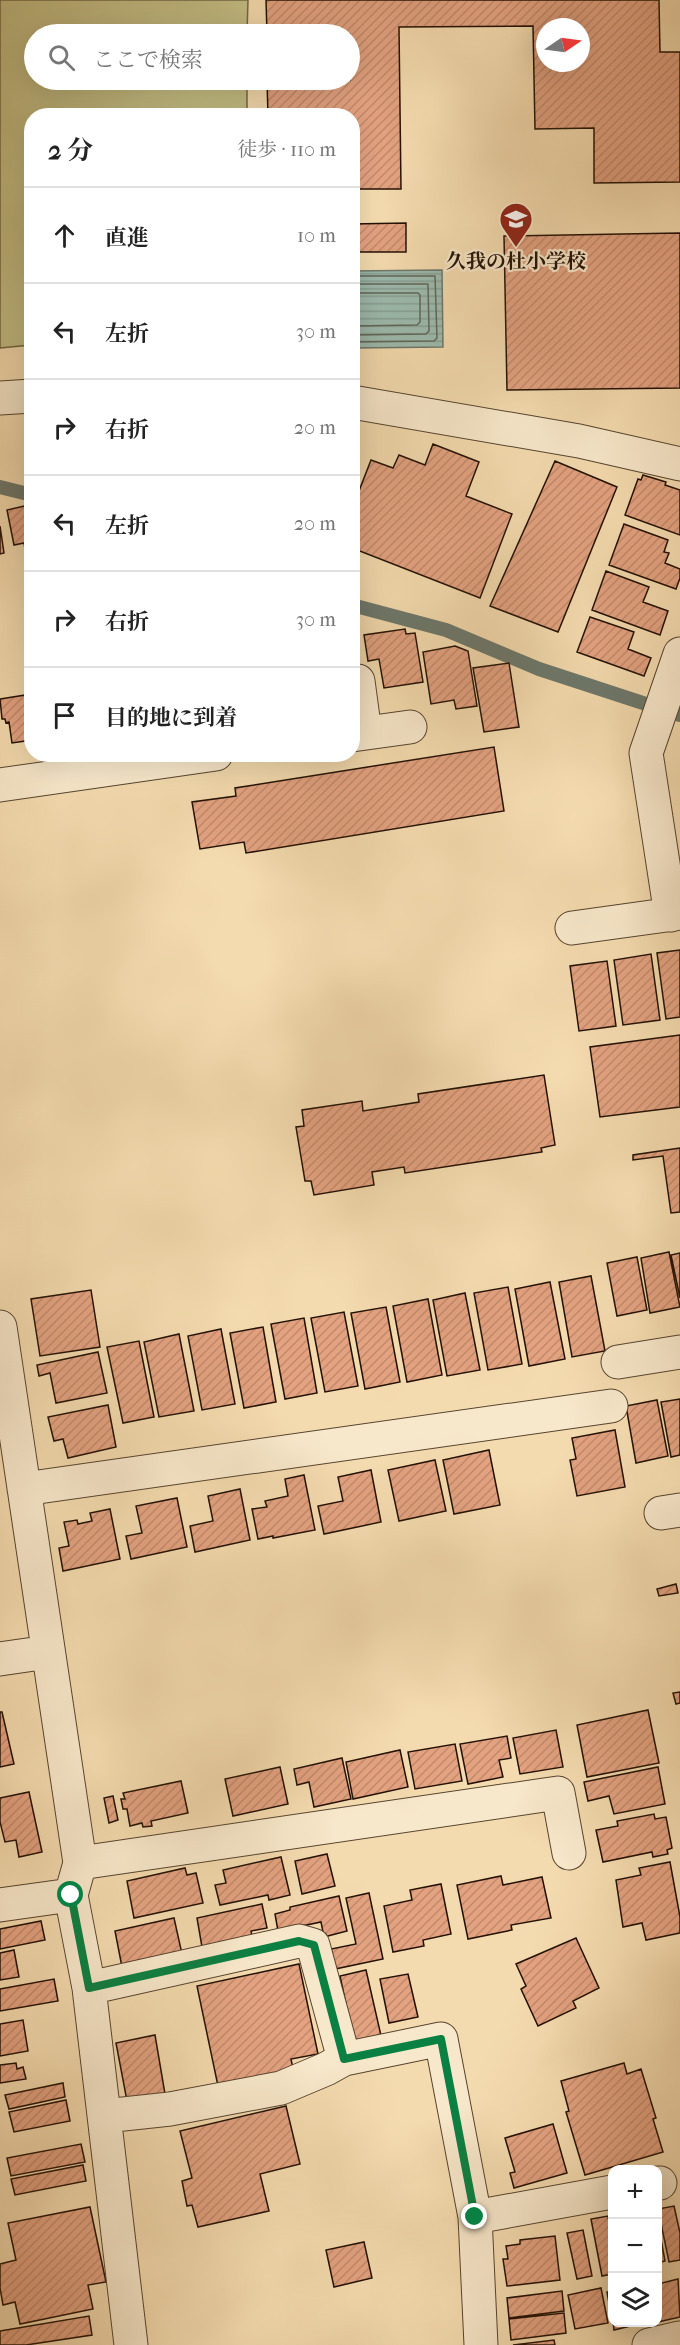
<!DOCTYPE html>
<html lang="ja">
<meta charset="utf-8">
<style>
body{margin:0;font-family:"IM FELL French Canon","Noto Serif JP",serif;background:#f6f6f6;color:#222}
.controls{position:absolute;right:18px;bottom:18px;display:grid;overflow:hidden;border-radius:12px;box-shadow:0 6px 24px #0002}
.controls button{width:54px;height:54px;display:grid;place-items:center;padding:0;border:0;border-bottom:2px solid #e0e0e0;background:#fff;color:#222;font:30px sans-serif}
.compass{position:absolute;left:536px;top:18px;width:54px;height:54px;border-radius:50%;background:#fff;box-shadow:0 6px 24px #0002;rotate:77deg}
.stop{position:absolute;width:18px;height:18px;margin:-14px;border:4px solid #0b8043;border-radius:50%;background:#fff}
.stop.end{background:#0b8043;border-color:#fff;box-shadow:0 2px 6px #0008}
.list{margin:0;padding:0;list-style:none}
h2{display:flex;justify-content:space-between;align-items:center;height:78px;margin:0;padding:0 24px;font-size:26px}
h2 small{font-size:20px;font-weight:400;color:#767676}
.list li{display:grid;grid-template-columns:39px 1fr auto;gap:18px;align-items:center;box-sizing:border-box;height:96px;padding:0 24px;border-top:2px solid #e0e0e0}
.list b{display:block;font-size:22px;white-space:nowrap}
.list em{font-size:20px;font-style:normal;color:#767676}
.icon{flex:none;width:33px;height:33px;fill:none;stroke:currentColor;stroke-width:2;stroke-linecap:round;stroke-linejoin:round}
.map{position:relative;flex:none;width:680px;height:2345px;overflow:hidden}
.search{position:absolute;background:#fff;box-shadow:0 6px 24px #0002;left:24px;top:24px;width:336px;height:66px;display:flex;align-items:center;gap:15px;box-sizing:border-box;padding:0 21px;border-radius:33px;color:#767676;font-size:22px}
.panel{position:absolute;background:#fff;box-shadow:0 6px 24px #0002;left:24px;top:108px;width:336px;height:654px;border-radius:24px}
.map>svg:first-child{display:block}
.pitch{fill:#c3be85;stroke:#736844;stroke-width:1.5}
.water{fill:url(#water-rules);stroke:#6c776b;stroke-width:1.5}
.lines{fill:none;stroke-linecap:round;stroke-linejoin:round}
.shore{stroke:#60665a;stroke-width:1.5}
.stream{stroke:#6c776b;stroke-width:14}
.building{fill:url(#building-hatch);stroke:#231104;stroke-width:1.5;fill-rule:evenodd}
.street-casing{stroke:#57442f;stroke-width:35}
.street{stroke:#f8e8cb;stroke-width:33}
.route{stroke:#0b8043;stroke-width:8}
.labels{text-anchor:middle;stroke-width:4.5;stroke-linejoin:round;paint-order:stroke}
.poi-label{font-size:20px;font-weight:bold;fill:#231104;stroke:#f8e8cb}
</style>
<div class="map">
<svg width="680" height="2345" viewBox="0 0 680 2345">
<defs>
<pattern id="water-rules" width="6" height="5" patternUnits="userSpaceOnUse" patternTransform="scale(1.5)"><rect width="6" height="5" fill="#9cbbaf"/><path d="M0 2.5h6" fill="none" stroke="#86a095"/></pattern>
<pattern id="building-hatch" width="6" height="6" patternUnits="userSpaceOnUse" patternTransform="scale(1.5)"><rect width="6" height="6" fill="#e3a280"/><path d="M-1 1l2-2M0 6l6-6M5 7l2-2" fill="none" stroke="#c28a6d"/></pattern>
</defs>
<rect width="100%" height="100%" fill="#f4dbaf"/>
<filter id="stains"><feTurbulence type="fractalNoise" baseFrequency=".00333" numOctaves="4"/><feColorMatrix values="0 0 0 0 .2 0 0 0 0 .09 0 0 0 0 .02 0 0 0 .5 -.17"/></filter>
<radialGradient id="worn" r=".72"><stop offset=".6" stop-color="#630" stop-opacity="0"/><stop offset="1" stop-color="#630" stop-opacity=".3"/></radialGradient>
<path class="pitch" d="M0,0h248l-1,34h-213v46h213v35l-215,1 -1,229 -31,3z"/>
<path class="water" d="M442,270l1,77 -90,1v-77z"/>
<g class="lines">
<path class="shore" d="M352,276h83l2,62 -3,3 -82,1
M352,284h76l1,47 -3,3 -74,1
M352,293h66l2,2v27l-3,3 -65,1"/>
<path class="stream" d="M0,487l32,8
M352,605l94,25 93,39 141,46"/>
</g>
<path class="building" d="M266,0h393l1,52h20v130l-86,1v-55l-59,1 -2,-103 -134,1 2,162h-49v-73h-84l-1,-36h83v-46h-83zM545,27h36v36h-36z
M406,223v29h-54v-28z
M680,233v155l-173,2 -3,-154z
M433,444l46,18 -13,34 46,18 -32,84 -128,-50v-39l19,-49 22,8 6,-13 26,10z
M555,461l62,26 -59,145 -68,-26z
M643,475l23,7 -1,3 15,5v45l-55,-20 13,-36 3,1z
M29,505l3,15v34l-6,1 -2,-12 -10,2 -7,-35z
M624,524l44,16 -4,12 5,1 -4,10 15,6v9l-4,11 -67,-24z
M0,526l4,27 -4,1z
M606,571l43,16 -6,15 25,9 -8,24 -68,-25z
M590,617l44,15 -6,17 23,9 -7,18 -67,-24z
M405,629l1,5 9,-1 8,49 -39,6 -5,-29 -11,2 -4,-26z
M455,646l13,5 9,55 -21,3 -2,-9 -23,4 -8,-52z
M509,663l10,64 -35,5 -11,-64z
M32,694v46l-20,3 -3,-21 -3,1 -1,-4h-3l-2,-20z
M494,747l10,64 -258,42 -2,-11 -44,7 -8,-47 44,-6 -1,-8z
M680,950v67l-14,2 -9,-66z
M651,954l9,66 -37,5 -9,-65z
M607,961l9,65 -37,5 -9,-65z
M680,1035v72l-80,10 -10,-70z
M544,1075l11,70 -14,3 1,4 -137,21 -1,-6 -32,5 2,13 -60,10 -3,-14h-6l-9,-54 8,-1 -2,-16 60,-9 1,10 56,-9 -1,-8z
M680,1148v64l-9,1 -8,-57 -30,4v-5z
M669,1252l11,55 -30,6 -9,-55z
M680,1253v45l-9,-43z
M637,1257l10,53 -30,6 -10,-53z
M591,1276l14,75 -33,6 -13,-75z
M550,1282l15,77 -36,7 -14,-77z
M508,1287l14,77 -34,6 -14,-77z
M91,1290l9,57 -60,9 -9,-57z
M465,1293l15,77 -33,6 -14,-76z
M428,1299l14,76 -35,7 -14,-76z
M386,1307l14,75 -35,7 -14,-76z
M344,1312l14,74 -33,6 -14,-74z
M304,1318l13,75 -32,6 -14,-75z
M263,1327l13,75 -32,6 -14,-75z
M221,1329l14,75 -33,6 -14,-74z
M179,1334l15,77 -35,6 -15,-75z
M139,1341l15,76 -31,6 -16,-76z
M98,1352l9,41 -51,10 -6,-30 -11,3 -2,-11z
M680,1399v56l-9,2 -10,-55z
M657,1400l11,56 -32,7 -10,-57z
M108,1405l8,42 -48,11 -5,-19 -9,2 -6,-24z
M615,1430l10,57 -48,9 -7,-36 6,-1 -4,-21z
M489,1450l11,55 -46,9 -11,-54z
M435,1460l11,51 -47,10 -11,-51z
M371,1470l10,52 -57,12 -6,-28 25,-5 -5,-24z
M304,1475l11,55 -42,8v-2l-15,3 -6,-30 15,-2 -2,-6 23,-5 -3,-17z
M240,1489l10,51 -55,12 -5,-26 23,-5 -5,-25z
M177,1498l10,49 -56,12 -5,-23 16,-3 -6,-27z
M110,1509l10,50 -57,12 -4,-23 10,-2 -5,-24 13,-2 1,4 14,-3 -2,-8z
M676,1584l2,9 -19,3 -2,-7z
M680,1692v11l-4,1 -3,-11z
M648,1710l11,53 -72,14 -10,-52z
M0,1712h2l12,52 -14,3z
M556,1730l7,37 -43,7 -7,-36z
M507,1736l4,22 -12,2 4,17 -35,7 -8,-40z
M455,1744l7,37 -47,8 -7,-37z
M400,1750l8,37 -55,12 -7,-37z
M342,1758l9,41 -37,8 -5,-25 -12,3 -3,-16z
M280,1767l8,37 -55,12 -8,-37z
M658,1767l7,37 -51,10 -5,-18 -21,5 -4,-19z
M181,1781l7,32 -37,8 1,5 -9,1 -1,-4 -12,3 -3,-17h-4l-2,-10h4l-2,-6z
M29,1792l13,60 -23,5 -3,-17 -11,2 -5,-20v-24z
M113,1796l5,24 -9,3 -5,-25z
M654,1814l1,5 11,-2 6,31 -5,2 1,4 -15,3 -1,-5 -49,10 -7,-32 22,-4 -1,-5z
M327,1854l8,32 -33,8 -7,-33z
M281,1857l9,38 -21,5 -1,-5 -48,10 -5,-20 11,-2 -3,-13z
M670,1862l10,55v16l-34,7 -4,-17 -19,4 -7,-47 25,-5 -2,-7z
M185,1868l2,7 9,-2 7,30 -69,15 -7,-37z
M501,1876l2,9 39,-8 9,41 -40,7 1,5 -44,9 -11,-54z
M441,1884l10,50 -28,6 1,6 -31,6 -9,-46 28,-6 -2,-10z
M369,1893l14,66 -48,10 -4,-20 25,-5 -10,-46z
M339,1896l8,35 -23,6 -3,-15 -43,9 -3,-17 15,-4v-3z
M262,1904l5,24 -16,3 1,5 -50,11 -5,-29z
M174,1918l8,36 -60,13 -7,-36z
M41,1921l4,19 -45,9v-20z
M576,1938l23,50 -26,13 3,7 -38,18 -17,-37 5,-3 -10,-22z
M14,1950l5,27 -19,3v-27z
M299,1964l19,90 -27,5 2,10 -75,17 -21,-100z
M366,1970l16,70 -27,6 -15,-70z
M408,1974l10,43 -29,6 -9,-44z
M54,1979l4,22 -58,10v-22z
M23,2020l5,31 -28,5v-32z
M155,2035l10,59 -38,7 -11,-58z
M16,2063l1,6 6,-2 3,12 -26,4v-18z
M624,2063l3,11 14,-5 15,49 -3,1 10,33 -78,23 -19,-63 3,-1 -8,-30z
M63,2083l2,14 -56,12 -4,-14z
M66,2100l4,21 -56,11 -5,-20z
M286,2106l14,58 -40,10 9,37 -71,16 -6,-22 -5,1 -5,-25 10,-3 -12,-47z
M553,2124l14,49 -53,15 -4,-15 5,-1 -10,-34z
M81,2144l4,18 -74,14 -4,-18z
M83,2165l3,16 -71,14 -4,-16z
M674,2206l6,27v27l-11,2 -11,-53z
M90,2207l16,75 -18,3 5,24 -73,15 -5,-22 -12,3 -3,-17v-24l16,-4 -8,-37z
M608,2216l4,23v35l-10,2 -11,-57z
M658,2223l7,38 -7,2z
M583,2230l9,46 -15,3 -10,-46z
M555,2236l5,44 -53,6 -4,-27h5l-2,-13 14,-2v-4z
M364,2242l8,36 -38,9 -8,-37z
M678,2279l2,38 -22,5v-38z
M601,2288l7,35 -33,6 -7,-34z
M562,2291l2,20 -55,7 -2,-20z
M612,2291v29l-5,-28z
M564,2313l2,20 -55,7 -2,-21z
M89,2316l3,19 -66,10h-26v-14z
M613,2322h34l-33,8z
M554,2340l1,5h-42z"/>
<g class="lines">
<defs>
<path id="street" d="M0,398l32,-2
M352,402l227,39 101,23
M358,681l7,52
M352,735l58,-8
M0,785l216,-31
M671,915l-25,-162 34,-99
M572,928l108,-15
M0,1327l80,536 -9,32 18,93 42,357
M618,1362l62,-10
M24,1489l587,-83
M661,1513l19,-3
M0,1659l48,-7
M80,1863l478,-70 11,60
M0,1905l71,-10
M89,1988l210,-47 14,4 31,114
M105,2116l65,-7 111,-21 45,-19 18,-10 97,-20 34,178 6,128
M658,2183h2
M475,2217l137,-25
M649,2345l30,-7"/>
</defs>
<use href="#street" class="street-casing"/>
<use href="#street" class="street"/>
</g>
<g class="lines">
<path class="route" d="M71,1895l18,93 210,-47 15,4 30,114 97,-20 34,178"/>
</g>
<defs>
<symbol id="school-pin" viewBox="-11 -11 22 30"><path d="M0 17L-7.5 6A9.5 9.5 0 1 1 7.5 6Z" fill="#8f2418" stroke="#f8e8cb"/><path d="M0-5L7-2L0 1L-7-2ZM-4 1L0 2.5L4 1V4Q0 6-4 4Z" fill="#fff"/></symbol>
</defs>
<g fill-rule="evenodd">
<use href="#school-pin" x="497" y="200" width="38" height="52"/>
</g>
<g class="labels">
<g class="poi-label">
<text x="516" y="268">久我の杜小学校</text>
</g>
</g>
<rect width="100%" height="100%" filter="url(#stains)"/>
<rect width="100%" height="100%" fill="url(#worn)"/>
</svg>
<div class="controls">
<button>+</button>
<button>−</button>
<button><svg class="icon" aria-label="layers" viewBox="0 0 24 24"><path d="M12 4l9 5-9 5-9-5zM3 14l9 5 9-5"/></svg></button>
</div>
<svg class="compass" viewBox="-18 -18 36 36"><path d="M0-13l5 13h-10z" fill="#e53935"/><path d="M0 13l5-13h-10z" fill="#767676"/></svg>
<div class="stop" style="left:71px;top:1895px"></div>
<div class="stop end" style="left:475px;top:2217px"></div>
<div class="search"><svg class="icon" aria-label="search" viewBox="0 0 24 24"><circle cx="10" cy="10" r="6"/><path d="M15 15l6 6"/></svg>ここで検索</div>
<section class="panel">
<h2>2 分<small>徒歩 · 110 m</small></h2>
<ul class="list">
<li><svg class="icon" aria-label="ahead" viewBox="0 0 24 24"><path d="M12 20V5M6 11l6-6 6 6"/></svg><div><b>直進</b></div><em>10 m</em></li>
<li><svg class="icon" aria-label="left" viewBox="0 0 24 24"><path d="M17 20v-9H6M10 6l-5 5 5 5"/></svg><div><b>左折</b></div><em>30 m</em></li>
<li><svg class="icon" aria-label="right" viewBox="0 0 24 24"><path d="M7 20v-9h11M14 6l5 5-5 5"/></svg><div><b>右折</b></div><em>20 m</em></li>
<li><svg class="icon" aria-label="left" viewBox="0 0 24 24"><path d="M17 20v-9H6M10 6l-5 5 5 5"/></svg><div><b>左折</b></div><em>20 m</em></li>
<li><svg class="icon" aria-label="right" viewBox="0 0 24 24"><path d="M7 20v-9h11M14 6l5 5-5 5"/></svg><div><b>右折</b></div><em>30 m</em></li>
<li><svg class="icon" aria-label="arrive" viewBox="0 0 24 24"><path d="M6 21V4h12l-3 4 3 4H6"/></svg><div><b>目的地に到着</b></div></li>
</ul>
</section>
</div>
